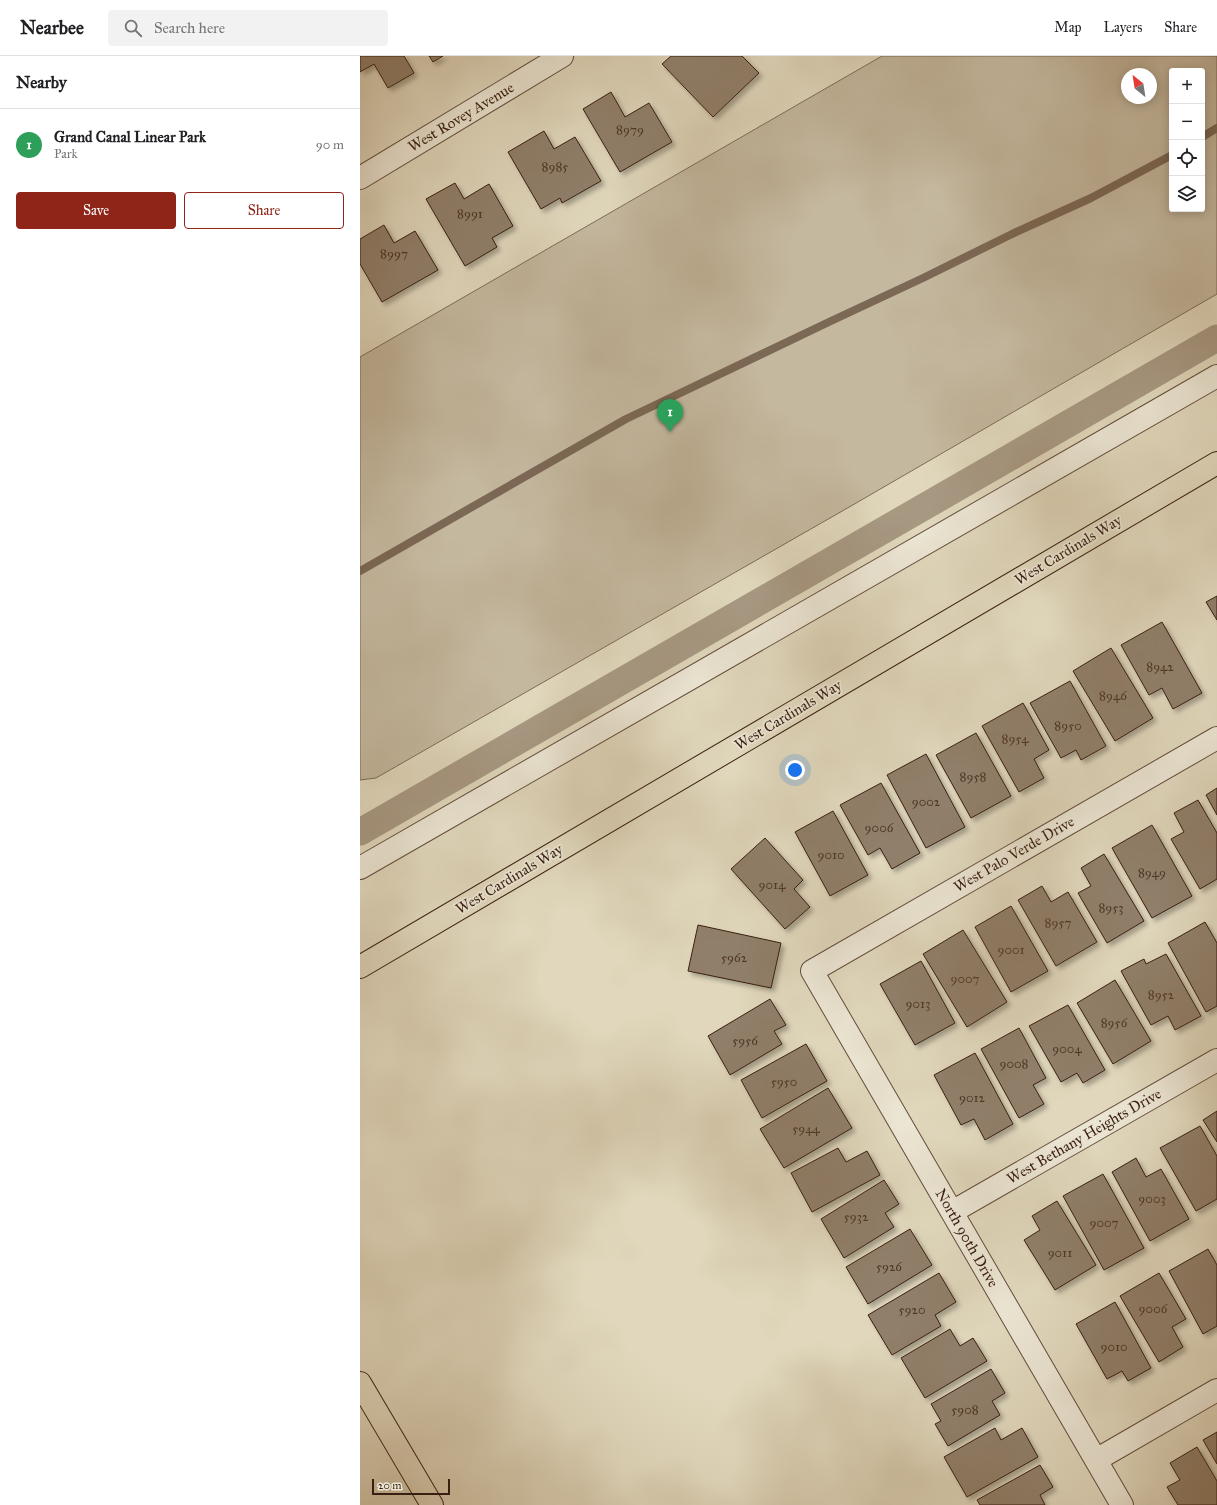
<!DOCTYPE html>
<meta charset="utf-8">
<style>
body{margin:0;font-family:"IM FELL Great Primer",serif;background:#f2f2f2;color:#202124}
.controls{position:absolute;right:12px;top:12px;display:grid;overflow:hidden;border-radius:4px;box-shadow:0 2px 10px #0003}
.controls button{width:36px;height:36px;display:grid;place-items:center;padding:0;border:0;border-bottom:1px solid #e0e0e0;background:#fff;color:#202124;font:20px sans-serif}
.compass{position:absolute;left:761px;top:12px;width:36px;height:36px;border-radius:50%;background:#fff;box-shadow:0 2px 10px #0003;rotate:330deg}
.scale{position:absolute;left:12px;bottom:10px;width:78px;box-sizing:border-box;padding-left:4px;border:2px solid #391f11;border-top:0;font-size:11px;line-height:14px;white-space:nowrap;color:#391f11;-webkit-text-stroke:3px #ebe5d3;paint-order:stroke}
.you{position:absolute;left:435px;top:714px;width:14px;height:14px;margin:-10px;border:3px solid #fff;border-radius:50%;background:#1a73e8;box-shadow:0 0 0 6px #1a73e833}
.badge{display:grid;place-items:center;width:26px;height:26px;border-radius:50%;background:#8f2418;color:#fff;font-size:13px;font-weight:700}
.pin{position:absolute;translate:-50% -33px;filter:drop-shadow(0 1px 2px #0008)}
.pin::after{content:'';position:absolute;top:21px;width:14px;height:12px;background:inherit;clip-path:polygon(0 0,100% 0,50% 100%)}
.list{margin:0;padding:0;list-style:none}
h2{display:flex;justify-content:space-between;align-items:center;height:52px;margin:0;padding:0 16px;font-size:17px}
h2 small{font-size:13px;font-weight:400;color:#757577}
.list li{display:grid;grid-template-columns:26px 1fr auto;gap:12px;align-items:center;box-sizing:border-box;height:72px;padding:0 16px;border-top:1px solid #e0e0e0}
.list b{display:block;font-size:15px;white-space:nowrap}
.list p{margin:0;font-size:13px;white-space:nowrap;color:#757577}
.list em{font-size:13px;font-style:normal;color:#757577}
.actions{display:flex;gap:8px;padding:12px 16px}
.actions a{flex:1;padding:9px 0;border:1px solid #8f2418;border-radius:4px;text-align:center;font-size:14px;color:#8f2418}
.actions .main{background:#8f2418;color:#fff}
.icon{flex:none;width:22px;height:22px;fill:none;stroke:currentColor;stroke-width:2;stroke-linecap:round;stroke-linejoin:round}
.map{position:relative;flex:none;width:857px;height:1449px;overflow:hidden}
header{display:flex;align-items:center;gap:24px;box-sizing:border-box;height:56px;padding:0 20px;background:#fff;border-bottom:1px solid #e0e0e0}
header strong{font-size:19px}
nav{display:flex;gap:22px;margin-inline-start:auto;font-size:14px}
.search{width:280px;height:36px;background:#f2f2f2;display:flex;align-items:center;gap:10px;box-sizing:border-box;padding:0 14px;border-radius:4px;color:#757577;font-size:15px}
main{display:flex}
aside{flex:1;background:#fff}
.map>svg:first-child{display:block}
.green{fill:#c4b89f;stroke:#7e6c58;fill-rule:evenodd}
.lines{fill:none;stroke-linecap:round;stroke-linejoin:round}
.stream{stroke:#7b6855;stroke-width:8}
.canal{stroke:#a79882;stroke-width:27}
.building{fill:#907f6a;stroke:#391f11;filter:url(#shadow)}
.minor-casing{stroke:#634d3c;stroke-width:24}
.major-casing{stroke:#391f11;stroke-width:24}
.minor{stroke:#ebe5d3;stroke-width:22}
.major{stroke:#e0d7bc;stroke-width:22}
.labels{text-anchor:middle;stroke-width:3.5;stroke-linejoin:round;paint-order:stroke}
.number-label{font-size:13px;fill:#4f3727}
.street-label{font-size:15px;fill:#391f11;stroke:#ebe5d3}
</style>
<header>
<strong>Nearbee</strong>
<div class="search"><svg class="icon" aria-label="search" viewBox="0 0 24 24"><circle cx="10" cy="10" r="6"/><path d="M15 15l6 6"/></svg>Search here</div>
<nav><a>Map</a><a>Layers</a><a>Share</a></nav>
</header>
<main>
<aside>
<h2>Nearby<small></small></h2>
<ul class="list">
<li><span class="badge" style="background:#2e9e5b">1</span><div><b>Grand Canal Linear Park</b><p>Park</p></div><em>90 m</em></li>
</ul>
<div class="actions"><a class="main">Save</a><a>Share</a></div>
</aside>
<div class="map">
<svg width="857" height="1449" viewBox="0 0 857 1449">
<defs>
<filter id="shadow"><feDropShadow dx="3.5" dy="3.5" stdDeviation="2" flood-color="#0004"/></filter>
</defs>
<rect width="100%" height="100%" fill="#e0d7bc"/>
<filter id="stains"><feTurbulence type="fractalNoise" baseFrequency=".005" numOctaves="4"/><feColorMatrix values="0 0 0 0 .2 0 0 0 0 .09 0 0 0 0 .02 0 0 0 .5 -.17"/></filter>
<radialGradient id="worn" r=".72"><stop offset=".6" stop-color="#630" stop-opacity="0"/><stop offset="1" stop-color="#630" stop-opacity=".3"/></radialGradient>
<path class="green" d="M522,0h335v238l-366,212 -475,272 -16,2v-423zM812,15h30v138h-30zM767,18h24v24h-24z"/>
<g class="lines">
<path class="stream" d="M842,81l15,-9
M0,515l266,-152 205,-98 92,-43 89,-44 79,-36 81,-43"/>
<path class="canal" d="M0,776l857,-494"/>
</g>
<path class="building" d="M0,0h44l10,17 -26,15 -14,-24 -14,8z
M69,0h14l-10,6z
M311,0h71l17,17 -46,44 -51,-53z
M251,36l14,25 24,-14 23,39 -52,30 -37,-63z
M184,75l10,18 21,-12 26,44 -39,22 -2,-5 -19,11 -33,-57z
M95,127l9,16 25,-15 24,42 -21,12 5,9 -32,19 -39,-67z
M24,169l10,18 21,-12 23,39 -56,32 -22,-38v-25z
M857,540v24l-11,-18z
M802,566l40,71 -29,16 -11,-21 -13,7 -28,-50z
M751,592l42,70 -38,23 -42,-70z
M710,625l36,65 -25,14 -5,-10 -15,8 -31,-55z
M663,647l26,47 -15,9 10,19 -25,14 -37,-66z
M616,677l35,63 -40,22 -35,-63z
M566,698l39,73 -39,21 -39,-73z
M521,727l39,70 -28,16 -12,-21 -12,7 -28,-50z
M857,732v27l-11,-20z
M838,744l19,33v46l-17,10 -29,-50 13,-7 -10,-19z
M473,755l35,64 -38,21 -35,-64z
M792,769l40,71 -40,22 -40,-70z
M405,782l38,42 -9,9 16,18 -25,22 -54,-60z
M744,798l40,67 -37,22 -29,-50 13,-7 -10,-18z
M682,830l9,16 17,-10 29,50 -41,24 -38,-66z
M651,850l37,65 -37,21 -36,-65z
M845,866l12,21v63l-11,6 -38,-69z
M338,869l83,18 -10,45 -83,-17z
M603,874l44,72 -40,25 -44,-73z
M806,898l35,62 -26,14 -7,-14 -17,9 -30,-54 23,-12 2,5z
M561,905l34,62 -40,22 -35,-61z
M755,924l36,61 -38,23 -36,-61z
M410,943l16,26 -12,6 8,13 -52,31 -22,-39z
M708,949l37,65 -22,13 -6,-10 -16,9 -32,-56z
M659,972l27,50 -13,7 11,19 -25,14 -38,-69z
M446,988l21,37 -65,37 -21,-38z
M615,997l38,71 -28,16 -11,-21 -13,6 -27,-50z
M468,1032l24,40 -68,40 -24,-39z
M857,1055v31l-14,-22z
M840,1070l17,30v43l-21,12 -36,-63z
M478,1092l8,14 21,-11 13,24 -68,37 -21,-39z
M776,1102l10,19 15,-8 28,50 -39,22 -38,-69z
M743,1118l41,74 -40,22 -41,-74z
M524,1124l15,24 -14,9 9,14 -50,31 -23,-39z
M697,1145l39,64 -41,25 -31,-50 16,-10 -8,-14z
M550,1173l22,36 -64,39 -22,-37z
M848,1193l9,16v61l-14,8 -34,-63z
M579,1217l17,29 -21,13 6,11 -49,29 -24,-40z
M799,1217l27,46 -14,8 11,20 -24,15 -39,-66z
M755,1246l36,66 -23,13 -6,-10 -15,8 -31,-55z
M590,1273l10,17 13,-8 14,23 -62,37 -24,-40z
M631,1313l14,24 -13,8 8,14 -52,31 -13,-22 6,-3 -10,-17z
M635,1372l6,12 21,-12 16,29 -71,40 -23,-40z
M857,1376v32l-14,-24z
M837,1391l20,34v24h-39l-11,-18 13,-7 -10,-17z
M680,1409l13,22 -13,8 5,10h-65l-3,-5z"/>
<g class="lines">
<defs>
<path id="minor" d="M0,122l202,-122
M0,812l857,-492
M592,1156l265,-152
M736,1404l121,-70
M762,1449l-310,-534 405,-233"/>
<path id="major" d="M0,911l857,-504
M0,1327l72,122"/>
</defs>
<use href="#minor" class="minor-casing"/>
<use href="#major" class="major-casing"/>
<use href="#minor" class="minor"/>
<use href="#major" class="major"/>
</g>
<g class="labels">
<g class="number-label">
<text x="270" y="78">8979</text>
<text x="195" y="115">8985</text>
<text x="110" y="162">8991</text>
<text x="34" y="202">8997</text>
<text x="800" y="615">8942</text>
<text x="753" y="644">8946</text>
<text x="708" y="674">8950</text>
<text x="655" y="687">8954</text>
<text x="613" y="725">8958</text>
<text x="566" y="750">9002</text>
<text x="519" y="776">9006</text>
<text x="471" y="803">9010</text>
<text x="792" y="821">8949</text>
<text x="412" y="833">9014</text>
<text x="751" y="856">8953</text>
<text x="698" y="871">8957</text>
<text x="651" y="898">9001</text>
<text x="374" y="906">5962</text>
<text x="605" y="927">9007</text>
<text x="801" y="943">8952</text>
<text x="558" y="952">9013</text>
<text x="754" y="971">8956</text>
<text x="385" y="989">5956</text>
<text x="707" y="997">9004</text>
<text x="654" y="1012">9008</text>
<text x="424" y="1030">5950</text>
<text x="612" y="1046">9012</text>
<text x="446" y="1077">5944</text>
<text x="792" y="1147">9003</text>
<text x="496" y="1165">5932</text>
<text x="744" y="1171">9007</text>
<text x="700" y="1201">9011</text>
<text x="529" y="1215">5926</text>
<text x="793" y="1257">9006</text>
<text x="552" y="1258">5920</text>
<text x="754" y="1295">9010</text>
<text x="605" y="1358">5908</text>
</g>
<g class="street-label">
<text transform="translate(101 61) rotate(-31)" y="5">West Rovey Avenue</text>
<text transform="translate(708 494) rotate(-31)" y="5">West Cardinals Way</text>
<text transform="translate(428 659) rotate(-31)" y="5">West Cardinals Way</text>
<text transform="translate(654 798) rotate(-30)" y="5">West Palo Verde Drive</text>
<text transform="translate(149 823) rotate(-31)" y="5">West Cardinals Way</text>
<text transform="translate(724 1080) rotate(-30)" y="5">West Bethany Heights Drive</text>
<text transform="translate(607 1182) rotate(60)" y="5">North 90th Drive</text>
</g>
</g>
<rect width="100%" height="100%" filter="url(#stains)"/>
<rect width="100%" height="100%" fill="url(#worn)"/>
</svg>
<div class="controls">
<button>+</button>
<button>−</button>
<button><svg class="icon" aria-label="locate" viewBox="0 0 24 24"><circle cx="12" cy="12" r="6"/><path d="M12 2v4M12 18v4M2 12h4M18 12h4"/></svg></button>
<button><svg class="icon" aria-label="layers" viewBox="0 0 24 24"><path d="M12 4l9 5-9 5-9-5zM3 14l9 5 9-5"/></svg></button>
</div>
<svg class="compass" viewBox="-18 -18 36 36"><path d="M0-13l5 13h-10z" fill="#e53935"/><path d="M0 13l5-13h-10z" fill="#757577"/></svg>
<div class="scale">20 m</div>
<div class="you"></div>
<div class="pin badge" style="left:310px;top:376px;background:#2e9e5b">1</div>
</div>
</main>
